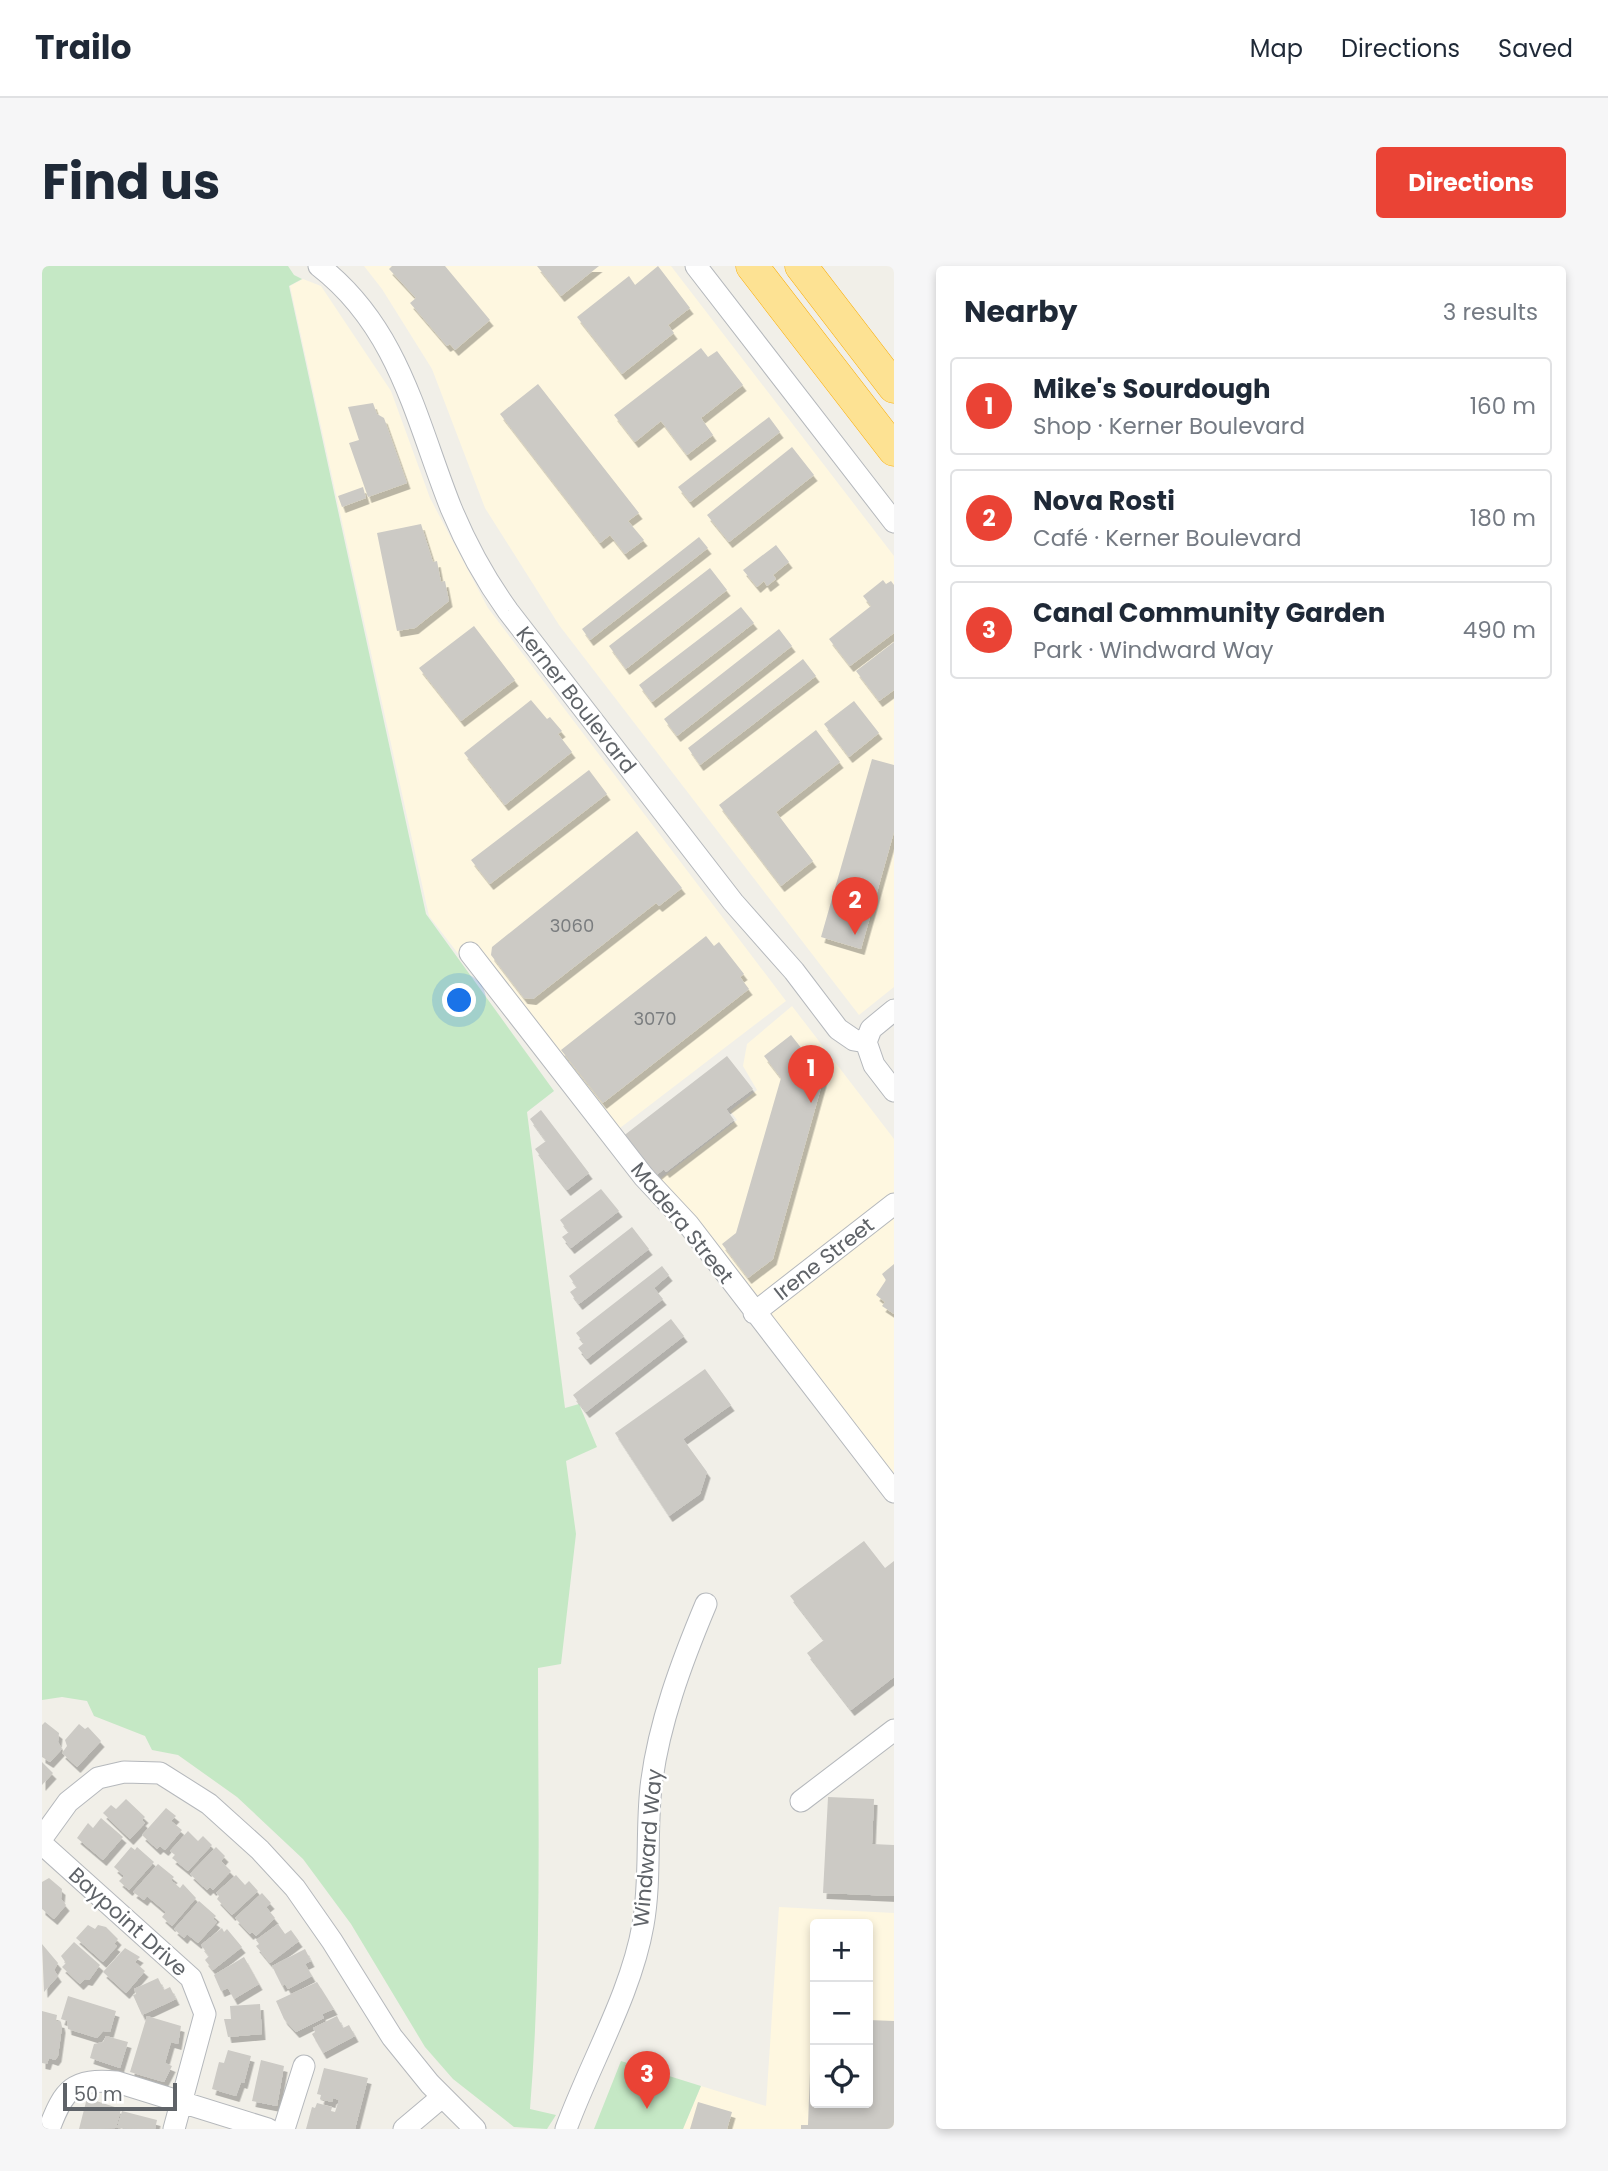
<!DOCTYPE html>
<meta charset="utf-8">
<style>
body{margin:0;font-family:Poppins,sans-serif;background:#f6f6f7;color:#1f2937}
.controls{position:absolute;right:21px;bottom:21px;display:grid;overflow:hidden;border-radius:7px;box-shadow:0 4px 10px #0003}
.controls button{width:63px;height:63px;display:grid;place-items:center;padding:0;border:0;border-bottom:2px solid #e0e1e3;background:#fff;color:#1f2937;font:35px sans-serif}
.scale{position:absolute;left:21px;bottom:18px;width:114px;box-sizing:border-box;padding-left:7px;border:4px solid #5f6368;border-top:0;font-size:19px;line-height:24px;white-space:nowrap;color:#5f6368;-webkit-text-stroke:5px #fff;paint-order:stroke}
.you{position:absolute;left:418px;top:735px;width:24px;height:24px;margin:-18px;border:5px solid #fff;border-radius:50%;background:#1a73e8;box-shadow:0 0 0 10px #1a73e833}
.badge{display:grid;place-items:center;width:46px;height:46px;border-radius:50%;background:#ea4335;color:#fff;font-size:23px;font-weight:700}
.pin{position:absolute;translate:-50% -58px;filter:drop-shadow(0 2px 4px #0008)}
.pin::after{content:'';position:absolute;top:37px;width:24px;height:21px;background:inherit;clip-path:polygon(0 0,100% 0,50% 100%)}
.list{margin:0;padding:0;list-style:none}
h2{display:flex;justify-content:space-between;align-items:center;height:91px;margin:0;padding:0 28px;font-size:30px}
h2 small{font-size:23px;font-weight:400;color:#747a83}
.list li{display:grid;grid-template-columns:46px 1fr auto;gap:21px;align-items:center;box-sizing:border-box;height:98px;margin:0 14px 14px;padding:0 14px;border:2px solid #e0e1e3;border-radius:7px}
.list b{display:block;font-size:26px;white-space:nowrap}
.list p{margin:0;font-size:23px;white-space:nowrap;color:#747a83}
.list em{font-size:23px;font-style:normal;color:#747a83}
.icon{flex:none;width:38px;height:38px;fill:none;stroke:currentColor;stroke-width:2;stroke-linecap:round;stroke-linejoin:round}
.map{position:relative;flex:none;width:852px;height:1863px;overflow:hidden;border-radius:7px}
header{display:flex;align-items:center;gap:42px;box-sizing:border-box;height:98px;padding:0 35px;background:#fff;border-bottom:2px solid #e0e1e3}
header strong{font-size:33px}
nav{display:flex;gap:38px;margin-inline-start:auto;font-size:24px}
.intro{display:flex;align-items:center;justify-content:space-between;box-sizing:border-box;height:168px;padding:0 42px}
h1{margin:0;font-size:49px}
.button{padding:18px 32px;border-radius:7px;background:#ea4335;color:#fff;font-size:24px;font-weight:700}
main{display:flex;gap:42px;padding:0 42px}
aside{flex:1;background:#fff;border-radius:7px;box-shadow:0 4px 10px #0003}
.map>svg:first-child{display:block}
.commercial{fill:#fef7e0;fill-rule:evenodd}
.green{fill:#c5e8c5}
.building{fill:#cccac5;filter:url(#shadow)}
.lines{fill:none;stroke-linecap:round;stroke-linejoin:round}
.minor-casing{stroke:#b5b8bc;stroke-width:23}
.highway-casing{stroke:#f9ab00;stroke-width:33}
.minor{stroke:#fff;stroke-width:21}
.highway{stroke:#fde293;stroke-width:32}
.labels{text-anchor:middle;stroke-width:5;stroke-linejoin:round;paint-order:stroke}
.number-label{font-size:18px;fill:#7a7d7f}
.street-label{font-size:21px;fill:#5f6368;stroke:#fff}
</style>
<header>
<strong>Trailo</strong>
<nav><a>Map</a><a>Directions</a><a>Saved</a></nav>
</header>
<div class="intro"><h1>Find us</h1><a class="button">Directions</a></div>
<main>
<div class="map">
<svg width="852" height="1863" viewBox="0 0 852 1863">
<defs>
<filter id="shadow"><feDropShadow dx="3.5" dy="6" stdDeviation="0" flood-color="#0004"/></filter>
</defs>
<rect width="100%" height="100%" fill="#f1efe8"/>
<path class="commercial" d="M322,0h307l223,290v431l-35,28 -300,-390 -74,-117 -53,-139 -50,-80z
M261,13l18,7 70,105 39,107 58,110 298,393 -183,140 -174,-225 -139,-630z
M750,740l102,133v340l-238,-297 81,-62 -7,-9 27,-21 -14,-24 4,-22z
M737,1641l115,6v216h-211l18,-43 65,20zM773,1658h53v179h-53z"/>
<path class="green" d="M0,0h246l6,9 8,4 -13,7 137,628 128,177 -27,21 38,296 14,-4 18,43 -31,14 10,73 -15,130 -23,4c0,147 4,294 -8,441l26,6 -9,14 -33,-2 -61,-48 -28,-32 -74,-123 -48,-65 -66,-62 -59,-42 -26,-5 -7,-14 -51,-20 -7,-15 -25,-4 -20,3z
M579,1795l80,25 -18,43h-89z"/>
<path class="building" d="M350,0h53l45,54 -35,30 -5,-6 -3,2 -37,-43 6,-5 -27,-29z
M495,0h62l-38,30z
M616,0l32,42 -22,17 6,8 -52,41 -45,-57 52,-41 6,9z
M659,82l7,9 9,-6 26,34 -42,33 12,17 -26,20 -26,-34 -26,21 -21,-27z
M496,118l101,129 -11,8 16,19 -19,14 -15,-19 -10,8 -100,-129z
M331,137l4,11 7,4 23,65 -39,14 -19,-54 10,-3 -11,-33z
M727,151l11,15 -90,70 -12,-15z
M750,181l22,28 -85,67 -22,-27z
M321,221l3,11 -24,9 -4,-11z
M379,258l12,38 4,-1 4,21 4,-1 4,20 -34,27 -18,3 -20,-98z
M657,271l9,11 -118,92 -8,-11z
M734,279l13,17 -16,13 3,4 -9,7 -3,-5 -7,6 -14,-17z
M668,302l17,22 -101,79 -17,-23z
M841,314l3,4 5,-3 3,4v48l-44,33 -21,-27 42,-33 -8,-10z
M699,341l13,16 -102,79 -13,-17z
M432,360l41,54 -54,41 -42,-53z
M737,363l13,17 -115,90 -13,-17z
M852,376v48l-15,11 -23,-30z
M761,393l13,17 -116,89 -12,-17z
M489,434l16,19 3,-2 12,14 -4,3 14,18 -67,53 -41,-52z
M812,435l25,32 -30,24 -25,-33z
M774,464l24,32 -64,50 37,49 -32,25 -62,-81z
M830,493l22,6v67l-33,117 -40,-12z
M547,504l18,24 -117,90 -19,-24z
M595,565l45,57 -23,18 -3,-3 -123,96 -9,-1 -33,-43 1,-8z
M664,670l8,10 5,-4 25,32 -4,3 9,12 -146,114 -42,-53z
M749,769l33,42 -51,182 -25,19 -26,-34 14,-11 45,-155 -17,-22z
M685,790l26,33 -27,20 8,11 -68,52 -2,-3 -11,9 -31,-41z
M499,844l48,63 -22,17 -32,-41 11,-8 -16,-22z
M559,923l18,22 -48,37 -9,-11 7,-5 -9,-12z
M590,961l17,22 -70,55 -9,-12 7,-5 -8,-11z
M852,998v50l-12,-8 3,-4 -9,-7 10,-15 -4,-6z
M620,1000l7,9 -15,13 9,11 -76,60 -9,-11 6,-5 -8,-10z
M629,1053l13,17 -98,76 -13,-17z
M663,1103l26,36 -48,34 24,33 -7,22 -31,22 -54,-83z
M822,1275l21,27 9,-7v116l-43,33 -44,-57 17,-13 -34,-44z
M3,1456l14,11 -1,9 4,7 -12,13 -8,-5v-32z
M37,1458l6,5 3,-2 13,14 -24,26 -15,-14 5,-7 -2,-6z
M0,1496l11,11 -11,12z
M786,1531l46,2 -2,45 22,1v51l-71,-3z
M84,1533l19,18 -3,3 3,3 -15,16 -27,-26 8,-8 5,4z
M124,1542l10,8 -5,5 11,9 -17,20 -5,-4 -3,3 -15,-14z
M59,1552l22,19 -20,23 -26,-22 11,-15 5,5z
M146,1565l10,10 5,-5 9,9 -24,26 -16,-13 3,-3 -5,-4z
M89,1581l4,3 2,-3 17,15 -25,28 -10,-9 5,-5 -10,-9z
M174,1581l9,9 -4,5 10,10 -18,19 -3,-3 -3,3 -17,-16z
M116,1598l16,13 -3,3 9,8 3,-4 13,14 -24,28 -10,-9 4,-5 -19,-16 -3,4 -11,-8z
M194,1609l9,10 4,-4 9,10 -26,24 -15,-16 2,-3 -3,-3z
M7,1612l13,11 -1,10 5,6 -12,14 -12,-10v-27z
M220,1627l9,10 -5,4 9,11 -19,18 -4,-4 -2,2 -15,-16z
M157,1635l17,15 -3,3 4,3 -19,21 -11,-9 -3,4 -10,-9z
M236,1658l7,10 6,-4 8,11 -29,22 -14,-17 3,-2 -3,-4z
M46,1659l7,4 3,-4 8,2 12,12 -4,5 3,2 -14,16 -27,-24z
M180,1662l2,4 3,-3 15,18 -29,23 -8,-10 4,-4 -8,-11z
M32,1676l26,23 -11,15 -4,-1 -5,5 -18,-17 4,-4 -5,-7z
M0,1678l16,19 -4,7 4,6 -14,16z
M83,1682l15,9 -5,5 10,9 -19,22 -23,-21z
M263,1683l6,12 -6,3 7,12 -24,13 -3,-5 -3,2 -10,-20z
M202,1691l15,27 -25,15 -6,-11 -7,3 -7,-16z
M116,1712l6,12 6,-3 6,12 -34,16 -9,-20 3,-1 -2,-5z
M275,1716l17,27 -12,5 2,4 -28,14 -12,-13 -8,-18z
M26,1730l48,15 -6,21 -7,-1 -6,7 -29,-9 -1,-8 -6,-2z
M218,1738l2,30 -34,3 -4,-18h7l-1,-13z
M0,1745l15,4 -1,6 5,1 1,5 -4,29 -3,4 -6,-2 -2,6 -5,-1z
M105,1750l34,10 -3,18 -7,-2 -6,21 7,3 -8,16 -34,-10z
M295,1750l6,12 6,-3 6,11 -32,17 -11,-19 3,-2 -2,-4z
M770,1752h3v85h53v-83l26,1v108h-93v-4h7z
M64,1770l22,6 -8,26 -30,-10 4,-14 9,-2z
M186,1784l23,6 -7,27 -3,-1 -5,14 -24,-7 7,-27 5,1z
M219,1794l23,6 -7,40 -25,-5z
M282,1802l44,10 -13,51h-49l6,-22 3,1 2,-5 15,4 -1,4 4,1 4,-12 -6,-2 -1,4 -12,-3 1,-4 -4,-1z
M45,1832l34,11 -5,19 -37,1z
M656,1836l34,10 -5,17h-37z
M80,1845l35,9 -2,9 -38,-1z"/>
<g class="lines">
<defs>
<path id="minor" d="M277,0c80,62 97,154 132,242 15,36 34,71 57,103l225,291 61,69 44,58 16,11 12,2
M654,0l198,256
M428,687l174,224 44,47 206,268
M824,776l8,23 20,26
M824,776l5,-13 23,-19
M712,1047l140,-109
M759,1535l93,-71
M0,1572l26,-36 30,-24 26,-6 36,1 49,31 51,46 35,38 37,53 60,96 38,47 45,45
M0,1578l149,134 14,36 -31,115
M7,1863c15,-40 24,-51 68,-47l151,47
M242,1863l20,-63
M362,1863l38,-32
M524,1863c24,-66 65,-135 77,-204 8,-45 3,-92 8,-138 7,-62 31,-126 55,-183"/>
<path id="highway" d="M710,0l142,184
M759,0l93,121"/>
</defs>
<use href="#minor" class="minor-casing"/>
<use href="#highway" class="highway-casing"/>
<use href="#minor" class="minor"/>
<use href="#highway" class="highway"/>
</g>
<g class="labels">
<g class="number-label">
<text x="530" y="666">3060</text>
<text x="613" y="759">3070</text>
</g>
<g class="street-label">
<text transform="translate(534 434) rotate(52)" y="7">Kerner Boulevard</text>
<text transform="translate(640 957) rotate(51)" y="7">Madera Street</text>
<text transform="translate(782 993) rotate(-38)" y="7">Irene Street</text>
<text transform="translate(606 1582) rotate(-85)" y="7">Windward Way</text>
<text transform="translate(86 1656) rotate(42)" y="7">Baypoint Drive</text>
</g>
</g>
</svg>
<div class="controls">
<button>+</button>
<button>−</button>
<button><svg class="icon" aria-label="locate" viewBox="0 0 24 24"><circle cx="12" cy="12" r="6"/><path d="M12 2v4M12 18v4M2 12h4M18 12h4"/></svg></button>
</div>
<div class="scale">50 m</div>
<div class="you"></div>
<div class="pin badge" style="left:769px;top:837px">1</div>
<div class="pin badge" style="left:813px;top:669px">2</div>
<div class="pin badge" style="left:605px;top:1843px">3</div>
</div>
<aside>
<h2>Nearby<small>3 results</small></h2>
<ul class="list">
<li><span class="badge">1</span><div><b>Mike's Sourdough</b><p>Shop · Kerner Boulevard</p></div><em>160 m</em></li>
<li><span class="badge">2</span><div><b>Nova Rosti</b><p>Café · Kerner Boulevard</p></div><em>180 m</em></li>
<li><span class="badge">3</span><div><b>Canal Community Garden</b><p>Park · Windward Way</p></div><em>490 m</em></li>
</ul>
</aside>
</main>
